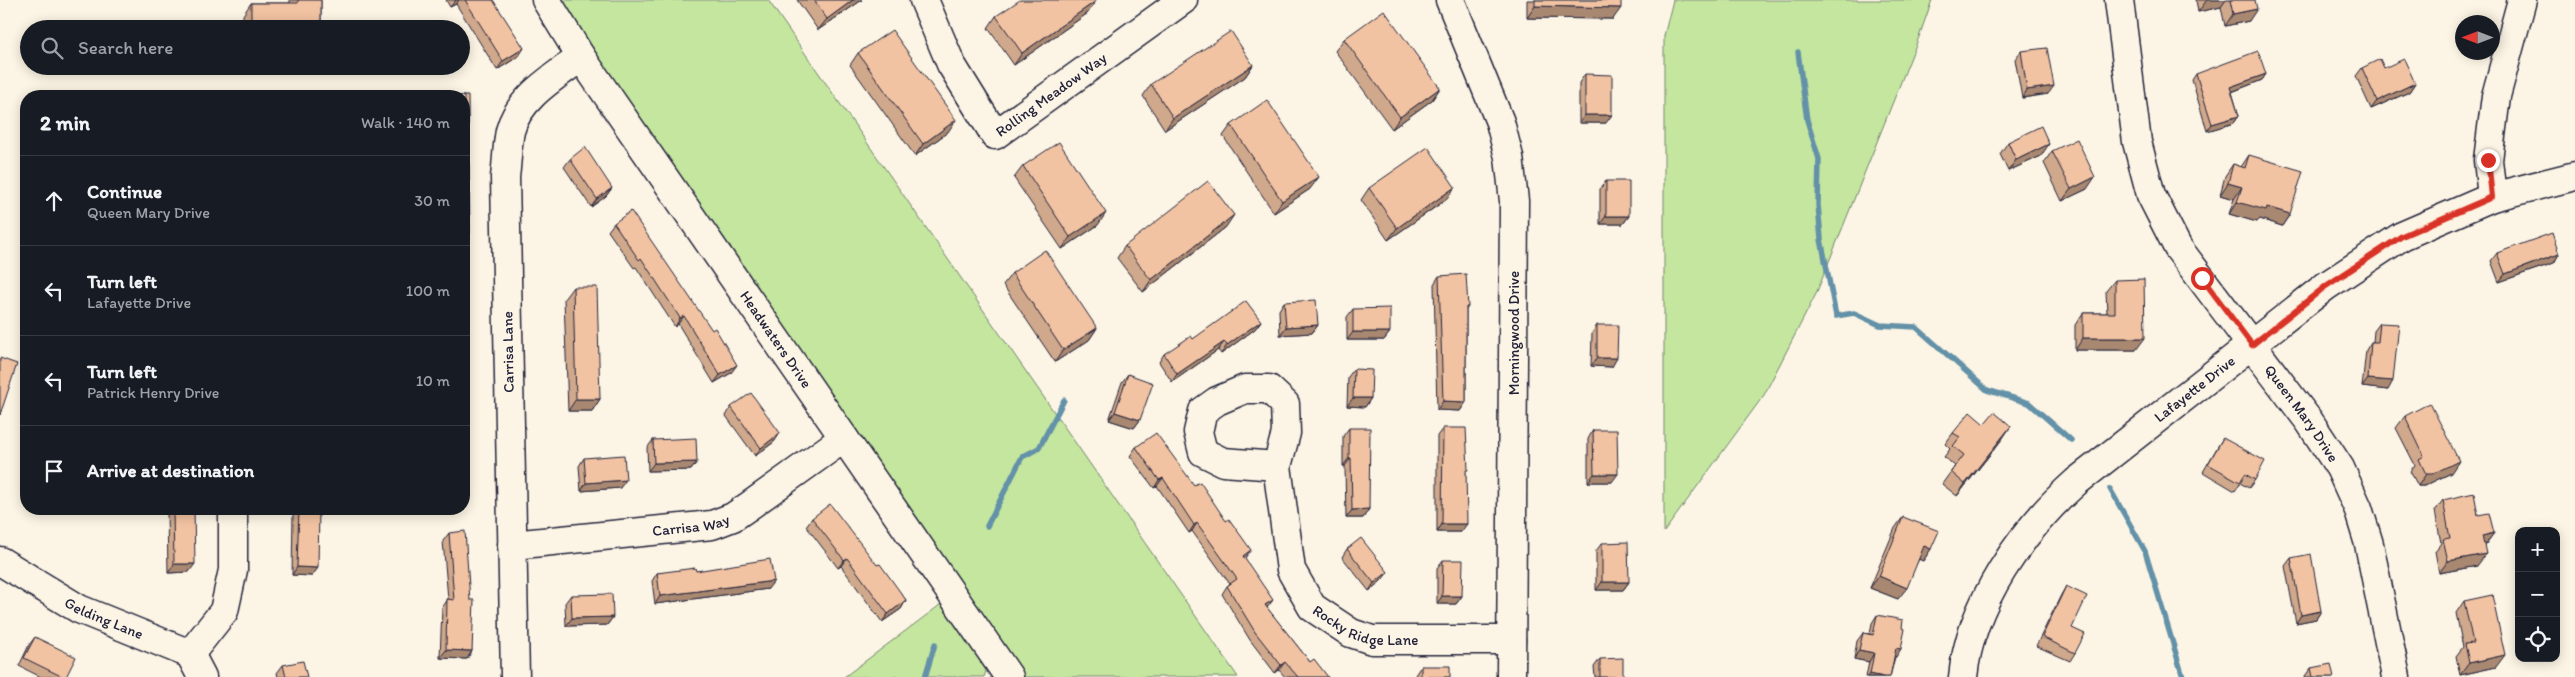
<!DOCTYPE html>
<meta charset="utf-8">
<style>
body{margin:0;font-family:Itim,sans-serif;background:#242831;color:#f1f3f6}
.controls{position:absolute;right:15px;bottom:15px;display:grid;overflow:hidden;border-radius:10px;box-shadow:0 2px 12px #0003}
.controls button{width:45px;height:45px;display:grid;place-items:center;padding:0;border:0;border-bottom:1px solid #363941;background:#171b24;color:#f1f3f6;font:25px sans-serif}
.compass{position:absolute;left:2455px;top:15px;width:45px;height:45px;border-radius:50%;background:#171b24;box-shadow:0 2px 12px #0003;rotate:270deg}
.stop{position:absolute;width:15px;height:15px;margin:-11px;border:4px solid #d93025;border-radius:50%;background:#fff}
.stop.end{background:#d93025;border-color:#fff;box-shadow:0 1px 5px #0008}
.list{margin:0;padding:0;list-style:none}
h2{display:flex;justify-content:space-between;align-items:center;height:65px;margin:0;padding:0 20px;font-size:21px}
h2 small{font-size:16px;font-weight:400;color:#9ea1a6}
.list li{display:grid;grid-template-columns:32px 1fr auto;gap:15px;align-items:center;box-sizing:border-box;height:90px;padding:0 20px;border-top:1px solid #363941}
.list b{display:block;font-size:19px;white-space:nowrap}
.list p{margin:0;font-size:16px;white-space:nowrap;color:#9ea1a6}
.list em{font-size:16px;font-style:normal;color:#9ea1a6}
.icon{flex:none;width:28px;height:28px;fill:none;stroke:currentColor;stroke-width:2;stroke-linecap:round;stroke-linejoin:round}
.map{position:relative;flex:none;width:2575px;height:677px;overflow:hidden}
.search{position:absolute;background:#171b24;box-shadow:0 2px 12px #0003;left:20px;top:20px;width:450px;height:55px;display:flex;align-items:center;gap:12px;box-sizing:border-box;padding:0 18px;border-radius:28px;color:#9ea1a6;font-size:19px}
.panel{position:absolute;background:#171b24;box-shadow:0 2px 12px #0003;left:20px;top:90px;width:450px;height:425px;border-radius:20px}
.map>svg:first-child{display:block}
.green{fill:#c4e69f;stroke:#73846d}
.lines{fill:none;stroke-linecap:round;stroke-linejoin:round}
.stream{stroke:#6491a8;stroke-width:5.5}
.minor-casing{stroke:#22223b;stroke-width:31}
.minor{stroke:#fcf5e5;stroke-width:28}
.wall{fill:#d0a88b;stroke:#22223b}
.shaded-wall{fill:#a98871;stroke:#22223b}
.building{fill:#f2c3a2;stroke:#22223b}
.route{stroke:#d93025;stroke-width:6}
.labels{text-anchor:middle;stroke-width:4.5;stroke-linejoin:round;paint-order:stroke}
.street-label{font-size:15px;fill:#22223b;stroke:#fcf5e5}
</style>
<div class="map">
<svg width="2575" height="677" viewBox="0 0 2575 677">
<rect width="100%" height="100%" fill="#fcf5e5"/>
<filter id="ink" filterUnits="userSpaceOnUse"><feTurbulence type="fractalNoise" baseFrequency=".02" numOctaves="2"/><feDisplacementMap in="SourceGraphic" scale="10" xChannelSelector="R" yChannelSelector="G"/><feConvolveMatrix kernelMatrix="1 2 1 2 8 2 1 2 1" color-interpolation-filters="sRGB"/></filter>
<g filter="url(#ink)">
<path class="green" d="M546,0h222l470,677h-229l-17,-23 -8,23h-140l108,-81z
M1673,0h259l-13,37 -103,257 -52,101 -100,137v-496z"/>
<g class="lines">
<path class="stream" d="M1798,52l9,68 12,39 -1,46 3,34 15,77 18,-3 26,12 36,2 71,63 42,13 42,37
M2110,489l35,62 38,126
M987,526l35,-69 17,-9 25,-48
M925,677l10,-33"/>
<defs>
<g id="minor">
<path id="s1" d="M546,0l35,57 428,620"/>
<path id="s2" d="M924,0l27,64 44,71 188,-135"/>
<path d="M1450,0l50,122 9,35 5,44 -3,476"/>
<path id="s3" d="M2119,0l18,142 14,53 27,53 131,173 31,47 18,40 11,36 27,133"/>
<path d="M2492,197l-4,-37 8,-64 26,-96"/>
<path id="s4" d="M1277,466l-54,-4 -20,-10 -5,-20 5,-21 14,-10 28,-12h24l16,15 1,29 -9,33 14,104 21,37 39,26 21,7h139"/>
<path id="s5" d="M512,545l200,-20 21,-8 16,-11 95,-68"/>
<path id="s6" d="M0,561l79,48 111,45 12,23"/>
<path d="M190,654l34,-43 9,-41v-61"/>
<path d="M515,677l-10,-500c2,-14 2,-31 5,-46 9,-34 45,-54 71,-74"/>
<path id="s7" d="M1963,677c7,-73 60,-148 113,-195l250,-196 76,-50 90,-39 83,-21"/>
</g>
</defs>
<use href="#minor" class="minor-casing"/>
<use href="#minor" class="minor"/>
</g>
<path class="wall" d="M290,0h31v29h-78v-14l8,-12h39z
M446,0h47l26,56 -22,14 -41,-66 -6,3z
M797,0h65l-44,30z
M1527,0h94l-8,19 -86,-1z
M2196,0h59l-6,21 -24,5 -4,-19 -23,5z
M1088,13l-74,52 -26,-37 8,-12z
M1344,39l96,49 -8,12 -40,29 -57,-78z
M2021,51l27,43 -26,4 -7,-39z
M858,53l90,79 -33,24 -65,-91z
M1253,65l-8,12 -80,53 -22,-34 8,-12z
M2362,68h22l31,15 -6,9 -38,17 -15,-33z
M1585,74l21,49h-27v-40z
M2196,74h70l-4,6 -30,12 7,24 -5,7 -27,8 -15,-51z
M1231,125l79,64 -36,24 -51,-77z
M2008,142l33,14 -33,15 -8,-17z
M2052,151l35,38 -25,12 -18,-38z
M2249,155l41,59 -8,12 -22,-7 -3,3 -28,-8 5,-15 -14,-4 5,-19 8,-12 8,3z
M570,159l42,29 -6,8 -15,11 -27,-40z
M1023,166l75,59 -36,24 -48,-71z
M1606,181l23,35 -6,8h-23v-35z
M1455,187l-8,12 -59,41 -27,-40 8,-12z
M614,223l117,150 -17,10 -36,-59 -3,3 -39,-60 -2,1 -26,-37z
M1226,227l-83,65 -26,-34 8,-12z
M2497,253l62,1 -5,9 -55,19 -8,-21z
M1012,273l85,55 -8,12 -34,22 -52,-77z
M1439,276l29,31 -2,3v92l-6,9 -23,-1 -3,-126z
M2115,280l21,70h-61v-25l8,-12h24l-1,-22z
M573,287l27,112 -8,12h-24l-4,-112z
M1284,302l34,23 -6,8 -32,2 -1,-25z
M1353,309l37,23 -6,8h-37v-23z
M1261,321l-6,8 -34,25 -3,-4 -46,32 -13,-20 5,-8 29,-15z
M2380,323l8,67 -26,-3 4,-37 5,-8h2l1,-11z
M1597,325l15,42 -21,-1 1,-33z
M1354,369l17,29 -6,9 -18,-1 1,-29z
M1128,374l12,46 -6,8 -25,-8 13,-38z
M731,407l49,26 -6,9 -19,14 -29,-40z
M2405,416l46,57 -27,13h-6l-8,-15 5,-6 -19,-37z
M1349,428l20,81 -6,9h-17l-1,-52h-2v-30z
M1443,428l23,45 -5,59h-24v-96z
M1593,430l19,52h-24v-43z
M1953,433l50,5 -46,58 -15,-12 13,-18 -11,-9 6,-8 -5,-5z
M2223,438l32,42 -6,8 -9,-5 -5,8 -32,-19 15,-26z
M653,440l44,22 -6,8 -43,1 -1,-23z
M1136,447l109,112 22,49 43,54 18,15h-43l-6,-7 -4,3 -25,-33 -28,-46 5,-8 3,-2 -38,-53 -3,2 -32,-47 -3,2 -24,-32z
M584,458l36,30 -39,3 -2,-25z
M2443,500l35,15 16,18 -9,12 -1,1 -7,20 -38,7 -4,-22 6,-8 -6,-32z
M168,509h26l-5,63 -21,1 -1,-63z
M297,509h22l-7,67 -20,-1 1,-60z
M1903,517l28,32 -8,12 -4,-2 -21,40 -28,-11 25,-60z
M812,518l65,47 29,35 -5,9 -19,13 -41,-56 -3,2 -32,-42z
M449,533l23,118 -5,8 -27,-1 2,-50 6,-9 -5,-58z
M1602,543l27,39 -6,8h-27v-39z
M1347,549l35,31 -13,11 -27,-34z
M2291,558l30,53 -5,8 -20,4 -11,-57z
M1443,560l19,36 -6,8h-19v-36z
M696,571l72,18 -113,15 -3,-23 5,-8z
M2066,586l9,67 -5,8 -34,-15 25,-51z
M571,595l42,22 -6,8 -41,1 -1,-23z
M2464,601l32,66 -36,8 -4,-19 7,-9 -7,-34z
M1877,615l19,42h-1l-5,20h-24l3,-15 -15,-3 3,-18 6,-8 7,1 2,-11z
M35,637l31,40h-25l-22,-11 10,-21z
M1600,659l23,18h-28l-1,-10z
M283,665l24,12h-29l-1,-4z
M1421,666l29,11h-35v-2z
M2311,668l23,9h-29v-1z"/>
<path class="shaded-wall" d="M456,0h3l-3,4 -6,3z
M853,0h9l-44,30 9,-11z
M2207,0h19l-5,7 -23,5z
M1096,1l-8,12 -74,52 8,-12z
M1535,6l86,2 -8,11 -86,-1z
M2257,9l-8,12 -24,5 8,-12z
M251,28h47l-1,1h-46z
M524,48l-5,8 -22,14 6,-9z
M1253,65l-8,12 -80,53 8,-12z
M2266,74l-4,6 -36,14 4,-7z
M2415,83l-6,9 -38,17 6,-8z
M2054,86l-6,8 -26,4 5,-8z
M1440,88l-8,12 -40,29 8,-12z
M1585,115h27l-6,8h-27z
M2239,116l-5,7 -27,8 5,-7z
M956,120l-8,12 -33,24 8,-12z
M2049,144l-8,12 -33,15 8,-11z
M1319,177l-9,12 -36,24 8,-12z
M2095,177l-8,12 -25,12 9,-12z
M2228,183l14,4 -8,12 -14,-4z
M1455,187l-8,12 -59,41 9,-12z
M612,188l-6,8 -15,11 6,-8z
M2237,202l30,5 23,7 -8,12 -22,-7 -3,3 -28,-8z
M1106,213l-8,12 -36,24 8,-12z
M1234,215l-8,12 -83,65 8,-12z
M1606,216h23l-6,8h-23z
M470,233l-6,9v-8z
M2559,254l-5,9 -55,19 6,-8z
M684,316l-6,8 -3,3 5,-9z
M1261,321l-6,8 -34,25 6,-9z
M1318,325l-6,8 -32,2 6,-8z
M1097,328l-8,12 -34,22 8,-12z
M1353,332h37l-6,8h-37z
M2083,338h62l-9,12h-61z
M1224,342l-6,8 -46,32 5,-8z
M1597,358h20l-5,9 -21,-1z
M737,365l-6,8 -17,10 6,-8z
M2368,379l25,2 -5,9 -26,-3z
M1353,398h18l-6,9 -18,-1z
M576,399h24l-8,12h-24z
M1443,401l23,1 -6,9 -23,-1z
M1115,412l25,8 -6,8 -25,-8z
M2011,426l-8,12 -46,58 8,-12z
M780,433l-6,9 -19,14 6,-8z
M1349,458h2l-6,8h-2z
M2459,461l-8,12 -27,13h-6l8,-12z
M697,462l-6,8 -43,1 6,-8z
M1594,474h24l-6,8h-24z
M1163,478l-6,8 -3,2 5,-8z
M626,480l-6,8 -39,3 5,-8z
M435,509h24l-24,1z
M1369,509l-6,9h-17l6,-8z
M1197,523l-5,8 -3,2 5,-8z
M1442,524h25l-6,8h-24z
M2494,533l-9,12 -11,3 8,-12z
M1924,546l7,3 -8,12 -7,-3z
M1251,550l-6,8 -2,-2z
M2486,554l-9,12 -38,7 9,-12z
M847,558l-6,8 -3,2 6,-8z
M174,564h21l-6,8 -21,1z
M297,567l21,1 -6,8 -20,-1z
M1388,572l-6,8 -13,11 5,-8z
M1879,576l28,12 -9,11 -28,-11z
M774,581l-6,8 -113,15 5,-8z
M1602,582h27l-6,8h-27z
M1442,596h20l-6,8h-19z
M906,600l-5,9 -19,13 6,-8z
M1273,600l-6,8 -2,-3z
M2321,611l-5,8 -20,4 5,-8z
M613,617l-6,8 -41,1 6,-8z
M1896,648l5,1 -5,8 -5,-1z
M446,650l26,1 -5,8 -27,-1z
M1859,650l15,3 -5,9 -15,-3z
M2505,655l-9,12 -36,8 9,-12z
M1285,662l-6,8 -4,3 6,-8z
M1870,674l14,3h-16z"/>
<path class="building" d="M298,0h23v29h-23v-1h-47v-25h47z
M465,0h28l31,48 -21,13z
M814,0h39l-26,19z
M1020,0h76v1l-74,52 -26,-37z
M1535,0h86v8l-86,-2z
M2230,0h25l2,9 -24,5z
M1384,10l56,78 -40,29 -56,-78z
M892,30l64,90 -33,24 -65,-91z
M1231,31l22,34 -80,53 -22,-34z
M2047,48l7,38 -27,4 -6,-39z
M2258,51l8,23 -36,13 9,29 -27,8 -16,-50z
M2380,59l4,9 20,-9 11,24 -38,18 -15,-33z
M1585,74l27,1v40h-27z
M449,96h19l2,137 -6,1v-138z
M1267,100l52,77 -37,24 -51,-76z
M2041,126l8,18 -33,16 -8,-18z
M2077,139l18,38 -24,12 -19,-38z
M1059,142l47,71 -36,24 -47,-71z
M585,147l27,41 -15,11 -27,-40z
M1428,147l27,40 -58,41 -28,-40z
M2249,155l54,16 -13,43 -23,-7 -1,3 -29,-8 5,-15 -14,-4 5,-19 12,4z
M1208,181l26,34 -83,65 -26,-34z
M1606,181h23v35h-23z
M631,211l81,119 3,-2 22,37 -17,10 -36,-59 -4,2 -39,-60 -2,2 -25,-37z
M2552,233l7,21 -54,20 -8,-21z
M1045,250l52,78 -34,22 -51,-77z
M1466,274l2,33h-2v95l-23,-1 -4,-125z
M2144,279l1,59h-62v-25h32v-33z
M573,287h24l3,112h-24z
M1316,300l2,25 -32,2 -2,-25z
M1246,301l15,20 -34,24 -3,-3 -47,32 -13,-20 27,-18 2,3z
M1390,308v24h-37v-23z
M2380,323l19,1 -6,57 -25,-2 3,-37h7z
M1597,325h21l-1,33h-20z
M464,338l3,80 -3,1z
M0,358l17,6 -17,51z
M1354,369l18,1 -1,28h-18z
M1128,374l25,9 -13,37 -25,-8z
M751,393l29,40 -19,15 -30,-41z
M2430,403l29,58 -27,13h-6l-7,-15 5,-3 -19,-40z
M1970,412l14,12 10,-12 17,14 -46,58 -14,-12 13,-17 -11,-9 7,-9 -7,-4z
M1349,428h21l-1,81 -17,1 -1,-52h-2z
M1443,428h23l2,42h-2l1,54h-25z
M1593,430h24l1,44h-24z
M1156,433l38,52 6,-3 26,39 3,-2 22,31 -8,6 30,44 -8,5 45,57 4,-3 14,18h-30l-13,-15 -4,3 -26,-33 -28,-46 10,-7 -40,-56 -3,2 -31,-47 -4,2 -23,-33z
M696,438l1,24 -43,1 -1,-23z
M2223,438l42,23 -10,19 -10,-6 -5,8 -32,-18z
M624,455l2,25 -40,3 -2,-25z
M2474,493l4,22 11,-2 5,20 -12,3 4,18 -38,7 -5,-22 7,-1 -7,-38z
M830,504l47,61 3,-1 26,36 -18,14 -41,-56 -3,2 -32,-42z
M173,509h21l1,55h-21z
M299,509h20l-1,59 -21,-1z
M1903,517l36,14 -8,18 -7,-3 -17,42 -28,-12z
M465,531l5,69h4l-2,51 -26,-1 1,-51 7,1 -5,-67z
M1361,538l27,34 -14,11 -27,-34z
M1628,542l1,40h-27v-39z
M2311,554l10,57 -20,4 -10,-57z
M770,559l4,22 -114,15 -3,-23 38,-5 1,3z
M1443,560h20l-1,36h-20z
M2066,586l21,10 -15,32 13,6 -10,19 -33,-16z
M612,594l1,23 -41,1 -1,-23z
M2492,595l13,60 -36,8 -4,-19 8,-1 -9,-42z
M1877,615l26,5 -1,8 3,1 -4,20 -5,-1 -6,29h-6l-14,-3 4,-21 -15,-3 4,-17 10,2z
M35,637l41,20 -10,20h-3l-39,-19z
M1623,658v19h-23v-18z
M303,661l4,16h-21l-3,-12z
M2331,664l3,13h-21l-2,-9z
M1421,666h29v11h-29z"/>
</g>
<g class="lines" filter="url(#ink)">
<path class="route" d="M2202,278l50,67 74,-59 76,-50 90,-39 -4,-37"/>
</g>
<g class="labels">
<g class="street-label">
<text dy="5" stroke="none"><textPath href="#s2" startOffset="222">Rolling Meadow Way</textPath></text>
<text transform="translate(1514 333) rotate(-90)" y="5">Morningwood Drive</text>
<text dy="5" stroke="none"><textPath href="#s1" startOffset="410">Headwaters Drive</textPath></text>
<text transform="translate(508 352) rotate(-91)" y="5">Carrisa Lane</text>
<text dy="5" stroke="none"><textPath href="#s7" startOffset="381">Lafayette Drive</textPath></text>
<text dy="5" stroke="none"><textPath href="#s3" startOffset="464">Queen Mary Drive</textPath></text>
<text dy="5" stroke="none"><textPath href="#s5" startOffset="180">Carrisa Way</textPath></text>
<text dy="5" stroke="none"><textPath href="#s6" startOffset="119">Gelding Lane</textPath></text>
<text dy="5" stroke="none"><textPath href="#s4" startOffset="482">Rocky Ridge Lane</textPath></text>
</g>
</g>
</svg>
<div class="controls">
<button>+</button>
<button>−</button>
<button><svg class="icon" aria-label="locate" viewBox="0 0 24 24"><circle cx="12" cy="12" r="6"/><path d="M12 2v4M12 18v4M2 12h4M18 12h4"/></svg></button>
</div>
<svg class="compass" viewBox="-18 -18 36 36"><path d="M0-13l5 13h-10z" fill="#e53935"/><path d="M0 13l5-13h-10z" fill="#9ea1a6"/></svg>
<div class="stop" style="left:2202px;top:278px"></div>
<div class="stop end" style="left:2488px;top:160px"></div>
<div class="search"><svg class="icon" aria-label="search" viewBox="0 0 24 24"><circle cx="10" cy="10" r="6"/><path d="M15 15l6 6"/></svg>Search here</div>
<section class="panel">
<h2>2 min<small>Walk · 140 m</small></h2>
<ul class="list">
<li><svg class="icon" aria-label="ahead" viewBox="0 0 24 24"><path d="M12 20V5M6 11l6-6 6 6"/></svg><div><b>Continue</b><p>Queen Mary Drive</p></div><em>30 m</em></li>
<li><svg class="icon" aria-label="left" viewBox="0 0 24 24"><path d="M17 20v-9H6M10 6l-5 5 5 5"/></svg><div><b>Turn left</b><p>Lafayette Drive</p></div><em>100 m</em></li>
<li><svg class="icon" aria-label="left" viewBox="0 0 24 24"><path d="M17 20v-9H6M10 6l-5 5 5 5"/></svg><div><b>Turn left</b><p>Patrick Henry Drive</p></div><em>10 m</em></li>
<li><svg class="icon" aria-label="arrive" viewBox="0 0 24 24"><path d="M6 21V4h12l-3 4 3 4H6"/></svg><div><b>Arrive at destination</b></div></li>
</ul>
</section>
</div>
